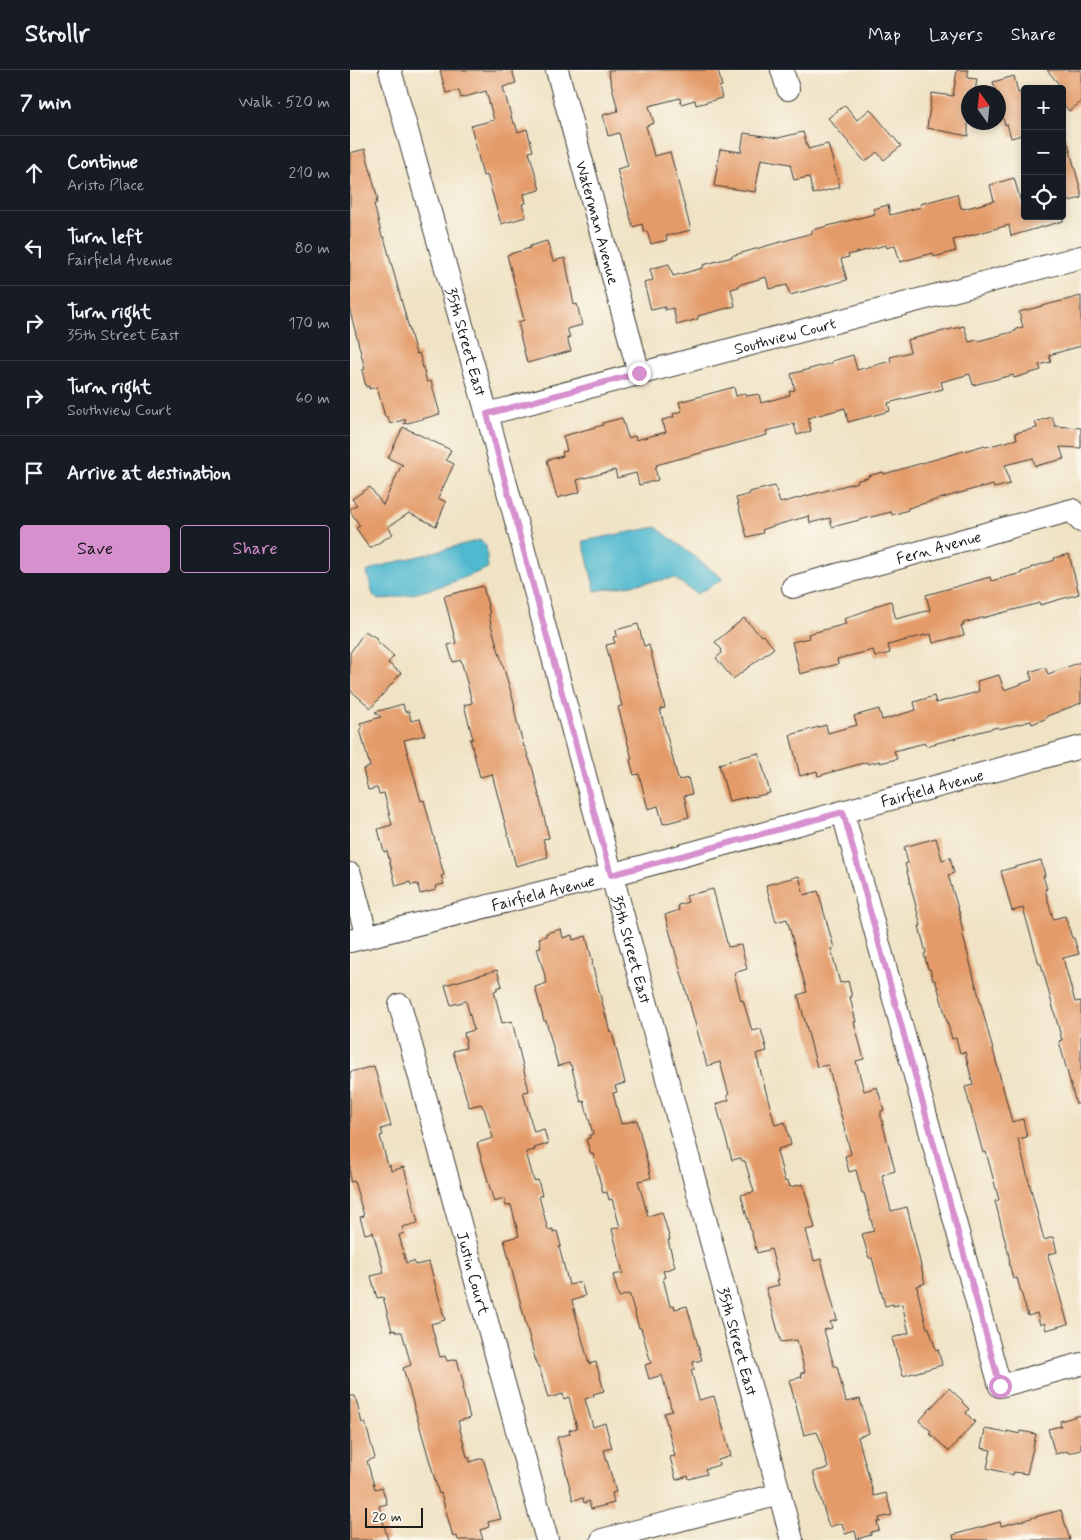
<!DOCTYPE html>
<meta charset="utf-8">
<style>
body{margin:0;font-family:Mynerve,sans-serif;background:#20242c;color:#f1f3f6}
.controls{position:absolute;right:15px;top:15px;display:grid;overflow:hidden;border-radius:5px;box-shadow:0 2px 8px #0003}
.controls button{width:45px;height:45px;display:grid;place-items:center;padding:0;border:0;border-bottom:1px solid #363941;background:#171b24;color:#f1f3f6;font:25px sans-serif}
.compass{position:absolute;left:611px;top:15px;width:45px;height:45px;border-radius:50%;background:#171b24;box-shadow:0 2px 8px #0003;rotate:345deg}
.scale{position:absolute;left:15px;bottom:12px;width:58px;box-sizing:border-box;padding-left:5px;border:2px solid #1c1c1c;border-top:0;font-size:14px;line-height:18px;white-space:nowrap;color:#1c1c1c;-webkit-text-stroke:4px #fbf7ec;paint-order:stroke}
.stop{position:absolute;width:15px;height:15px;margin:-11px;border:4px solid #d690ce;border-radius:50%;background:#fff}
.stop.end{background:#d690ce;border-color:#fff;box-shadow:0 1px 5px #0008}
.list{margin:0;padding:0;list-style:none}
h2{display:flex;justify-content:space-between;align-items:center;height:65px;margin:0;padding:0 20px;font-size:21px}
h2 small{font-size:16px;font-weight:400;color:#9ea1a6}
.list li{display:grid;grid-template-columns:32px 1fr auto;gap:15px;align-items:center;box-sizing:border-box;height:75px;padding:0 20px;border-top:1px solid #363941}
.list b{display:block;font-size:19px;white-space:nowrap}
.list p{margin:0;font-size:16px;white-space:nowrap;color:#9ea1a6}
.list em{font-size:16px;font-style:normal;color:#9ea1a6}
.actions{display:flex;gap:10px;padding:15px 20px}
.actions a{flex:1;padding:11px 0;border:1px solid #d690ce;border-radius:5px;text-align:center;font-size:18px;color:#d690ce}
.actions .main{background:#d690ce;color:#111}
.icon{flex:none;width:28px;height:28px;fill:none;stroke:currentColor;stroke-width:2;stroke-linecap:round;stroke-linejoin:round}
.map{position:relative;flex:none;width:731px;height:1470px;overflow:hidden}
header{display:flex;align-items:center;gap:30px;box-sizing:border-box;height:70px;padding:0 25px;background:#171b24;border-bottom:1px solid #363941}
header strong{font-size:24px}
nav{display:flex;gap:28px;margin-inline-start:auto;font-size:18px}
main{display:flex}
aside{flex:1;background:#171b24}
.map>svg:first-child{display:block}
.water{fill:#51b9cf;stroke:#366a76}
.building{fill:#e49b69}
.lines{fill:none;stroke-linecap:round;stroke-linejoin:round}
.minor-casing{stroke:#3c3a35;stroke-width:24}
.minor{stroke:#fff;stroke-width:22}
.route{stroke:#d690ce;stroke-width:6}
.labels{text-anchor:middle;stroke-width:4;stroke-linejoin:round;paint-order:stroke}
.street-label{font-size:16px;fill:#1c1c1c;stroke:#fbf7ec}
</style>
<header>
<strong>Strollr</strong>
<nav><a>Map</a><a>Layers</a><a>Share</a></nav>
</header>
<main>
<aside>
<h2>7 min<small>Walk · 520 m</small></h2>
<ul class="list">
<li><svg class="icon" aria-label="ahead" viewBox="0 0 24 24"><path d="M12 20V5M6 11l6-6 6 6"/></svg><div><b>Continue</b><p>Aristo Place</p></div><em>210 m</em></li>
<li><svg class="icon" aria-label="left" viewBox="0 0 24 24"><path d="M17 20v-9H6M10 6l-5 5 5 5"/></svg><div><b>Turn left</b><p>Fairfield Avenue</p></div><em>80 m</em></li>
<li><svg class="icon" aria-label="right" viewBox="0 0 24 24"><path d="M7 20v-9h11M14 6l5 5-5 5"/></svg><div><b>Turn right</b><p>35th Street East</p></div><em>170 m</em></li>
<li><svg class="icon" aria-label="right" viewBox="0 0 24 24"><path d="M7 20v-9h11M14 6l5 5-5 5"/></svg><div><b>Turn right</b><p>Southview Court</p></div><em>60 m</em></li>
<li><svg class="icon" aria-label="arrive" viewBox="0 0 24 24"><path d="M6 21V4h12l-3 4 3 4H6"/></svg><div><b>Arrive at destination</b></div></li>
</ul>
<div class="actions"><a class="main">Save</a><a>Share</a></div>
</aside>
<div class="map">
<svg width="731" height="1470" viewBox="0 0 731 1470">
<rect width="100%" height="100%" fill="#fbf7ec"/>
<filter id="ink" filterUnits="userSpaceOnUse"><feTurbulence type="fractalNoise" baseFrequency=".02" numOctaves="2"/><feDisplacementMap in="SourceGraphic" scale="10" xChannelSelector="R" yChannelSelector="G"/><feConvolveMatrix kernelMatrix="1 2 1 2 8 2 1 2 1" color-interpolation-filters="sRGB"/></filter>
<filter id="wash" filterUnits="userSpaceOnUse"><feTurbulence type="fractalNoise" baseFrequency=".0096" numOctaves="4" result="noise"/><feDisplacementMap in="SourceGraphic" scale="20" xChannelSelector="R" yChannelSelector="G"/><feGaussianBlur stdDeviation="1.12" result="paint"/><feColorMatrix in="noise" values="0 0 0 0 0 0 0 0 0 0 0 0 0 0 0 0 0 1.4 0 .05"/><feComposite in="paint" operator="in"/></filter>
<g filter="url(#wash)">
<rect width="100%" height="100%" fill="#f0e3c5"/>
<path class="water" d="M306,457l67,52 -26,15 -23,-16 -79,13 -12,-50z
M130,470l6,6 2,22c-35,15 -72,28 -110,32l-5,-5 -6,-23 10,-5z"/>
<g id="blocks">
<path class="building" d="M90,0h72l4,13 -13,4 10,36h2l3,9 9,-3 6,22 -4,1 11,38 -16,4 2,9 -4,1 4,13 -25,7 -14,-49 -4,1 -12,-50 23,-6 -8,-29 -25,7 -2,-8 -13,3z
M258,0h110l4,16 -3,1 3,11 -26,7 -1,-5 -14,4 -1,-6 -31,8 5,17 -8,3 8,30 16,-4 21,78 -25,6 1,4 -16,4 -4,-13 -3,1 -2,-8 -9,3 -16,-58 11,-3 -9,-33 -11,3 -5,-21 15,-4z
M607,0h11v8l9,1 -2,13h-7v44l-41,-8 5,-35 21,3z
M697,0h34v32l-12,9 -7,-8v-15z
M664,6l4,17 7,-2v43l-14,4 -4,-14 -2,1 -7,-23v-10h-2l-3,-10z
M495,35l12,15 13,-11 31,37 -17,14 -7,-8 -12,10 -37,-44z
M453,62l5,17 20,-5 12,43 -27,7 -4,-17 -15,3 -4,-16 -29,-5 -6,33 -41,-6 6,-37 21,3 3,-19 34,5z
M717,70l14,51v7l-19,5v-62z
M15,79l13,51h-2l1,3 -3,1 8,33h2l32,117 3,-1 8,29 4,-1 9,33 -36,10 2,-5 -16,5 -2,-7h-3l-8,-30 -8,2v-3l-3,1 -4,-17 3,-1 -15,-58v-158z
M664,108l11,38h38v5l-52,15 -2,-11 -56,15 3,11 -22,6 -1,-4 -33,9 -5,-17 -8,3 -1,-3 -38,10 1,2 -8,2 6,21 -57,15 -3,-10 -18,4 -3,-12 -28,8 1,2 -8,2 4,17 -37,10v3l-21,6 -4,-17 -8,2v-3l-14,3 -7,-27 9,-3 -3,-11 19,-5 4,12 30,-8v-3l29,-8 -1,-1 81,-23v-3l63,-16 -2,-5 15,-4 2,10 31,-8 -1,-3 37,-10 4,14h2v1l31,-8 -4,-16z
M197,171l6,20 12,-3 9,47 3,-1 5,21 -15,4 3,8 -3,1 4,13 -44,12 -7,-28 1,-1 -3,-12 6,-2 -17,-65 23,-7v-2z
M731,226v50l-32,9 2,7 -12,3 2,5 -27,8 -1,-3 -40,10 -3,-11 -29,8 2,7 -55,14 2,8 -42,11 -3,-14 -37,10 3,13 -14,4 -3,-11 -28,7 1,4 -111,30 1,2 -2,1 3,12 -19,5 -3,-12 -19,5 -2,-8 -38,10 3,12 -23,6 -10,-38 16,-4 -1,-4 5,-1 -4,-15 40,-11 -1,-2 20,-5 6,20 7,-2 1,4 30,-8 -4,-12 12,-3 -1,-3 9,-3 -3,-9 55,-15 2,9 10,-3v3l13,-2 2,9 29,-8 -1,-4 6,-1 -4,-16 41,-11v-2l21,-6 4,15 34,-9 -1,-4 20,-5 -3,-12 57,-14 5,16 9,-2v1l38,-10v-2l7,-2 -4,-15z
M702,347l3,9 26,2v20l-21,-1 4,12 -29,7 -2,-8 -28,7 5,19 -16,4 -1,-3 -11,3 -1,-1 -73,21v2l-16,5 -1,-3 -12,3 -47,12 -2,-9 -20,5 -1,-7 -36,10 -11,4 1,3 -16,4 -11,-39 14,-4 -1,-2 26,-6 5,17 78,-21v-2l10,-2v-2l15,-4 1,2 101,-29 1,2 31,-8 -2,-6 22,-5 -2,-6z
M53,357l48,23 -5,10 8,4 -16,34 8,4 -10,24 -27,-13 -21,14 5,7 -23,14 -14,-20 4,-2 -10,-15v-2l7,-4 -5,-6 18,-12 13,18 18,-39 2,-1 -15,-7z
M719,484l10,40 -39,11v-2l-77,20 1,2h-3l3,10 -31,8 -2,-9 -6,1 -37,10 2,8 -15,4 -2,-7 -36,9 1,5 -38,10 -8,-32 17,-4 -1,-4 38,-10 -2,-5 31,-12v-1l16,-5 5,18 34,-9 -4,-15 64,-18 1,4 31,-8 -1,-1 10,-3 -1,-1 25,-8 -1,-2z
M133,516l7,28h-1l2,11 24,81 -1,1 2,11 8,29h1l8,23 16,68 -6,1 5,18 -32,9 -24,-92 -12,3 -10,-38h3l-9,-34 8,-2v-1l-11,-42 -8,2 -5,-17 8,-2 -12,-47z
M394,548l17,18 2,-1 11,13 -41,31 -17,-21 6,-5 -1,-2 1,-1 -7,-8z
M288,554l6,22 5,-1 16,63 -5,1 18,70 1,1 9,-2 4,16 -8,2 5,21 -26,7 -5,-18 -10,3 -9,-35 -5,1 -4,-15 2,-1 -14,-52 4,-1 -16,-61 9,-2 -2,-6 4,-1 -1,-6z
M15,561l13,8 -1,2 17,15 -6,7 13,10 -30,35 -21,-18v-37z
M731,592v41l-34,13v2l-15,6 -1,-3 -32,8 -1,-2 -72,19 -1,-3 -31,8 3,8 -17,4v-2l-12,3 -1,-2 -49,14 -1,-5 -17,5 -10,-41 36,-10 2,8 29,-8 -3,-9 25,-7 3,11 34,-10 -2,-8 20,-6 2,7 38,-10 5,-2 -2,-10 22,-6 5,15 28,-10 -2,-8 15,-5 3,7z
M53,634l2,8 4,-1 2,10 9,-2 5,16 -21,5 17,61 3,-1 20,75 -3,1 3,8 -9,2 1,4 -16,4 -2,-10 -7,1 -1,-3 -14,4 -9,-35 -3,1 -6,-23 14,-4 -8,-32 -5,1 -2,-6 -9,2 -5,-21 7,-2 -10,-38h2l-2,-6 21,-6 -6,-5z
M409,683l11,40 -17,4v-1l-24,5 -10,-37 10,-3v-1z
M586,768l6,22 8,-3 4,16 -6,2 13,43h-1l3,14h-1l50,190 11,-3 4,18 -9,2 26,101 9,-3 4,15 -8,2 -1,2 20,68 -22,6 -2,-7 -4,2 -3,-12 -9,3 -11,-38 -4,1 -4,-16h1l-2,-11 -13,-51 4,-1 -13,-48 -3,1 -18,-66 8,-2 -8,-33 -5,1 -4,-15 -4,1 -13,-47 -4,-12 -2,1 -3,-12h-2l-4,-15 2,-1 -7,-27h2l-16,-62 3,-1 -4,-16z
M691,790l4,16h-2l4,13h-2l8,30 12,-3 7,22h2l5,16 -16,4 12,44 6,-1v103h-5l-17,-63 3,-1 -21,-76h-2l-16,-56 -11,3 -11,-40z
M449,806l5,19 14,-4 16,57 -3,1 9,34 8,-2 4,16h-2l6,25h-2l10,37 -8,2 8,30 13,-4 7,23 -3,1v6l14,54 -13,4 9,36 16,-4 18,76 -8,3 1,7 9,35h2l7,22 2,-1 4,16 -39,11 -11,-38 17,-5 -7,-29 -9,2v-2l-8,2 -13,-48h-3l-7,-24 12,-3 -10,-38h-2l-6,-23 -7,2 -4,-16 6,-2 -23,-89 -11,2 -19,-72 9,-3 -20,-73 -11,3 -10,-37z
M363,819l15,58 13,-2 6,24 -13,4 7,28 2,-1 9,31 9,-2 6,22 -11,3 19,71 10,-3 6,23 -13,4 1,2h-2l8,31 3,-1 2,6 13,-3 12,44 -9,2 8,31 7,-2 16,61 -7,2 2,6 -8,2 10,36h3l9,36 14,-3 9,34 -11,4 16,59 12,-3 6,22 -13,3 1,4h-3l2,8 -8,2v3l-14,4 -2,-8 -10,3 -3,-11 -13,4 -16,-55 15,-4 -8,-29 -3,-7 -13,3 -15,-55 13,-3 -1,-4 4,-1 -8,-32 -16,2 -15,-54 13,-3 -2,-5h2l-8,-31 -14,4 -16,-58 13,-3 -9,-31h-3l-1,-3 -9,2 -16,-56 13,-4 -2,-5h2l-9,-33 -13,4 -42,-151 14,-5 -1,-5 10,-3 -2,-6z
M211,859l2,9 9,-3 1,5 13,-4 7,27 -1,1 18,68h2l13,51 -10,3 2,6 -4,1 8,31 16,-4 14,58 -13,3 10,35 14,-4 8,28h-2l7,27 -12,4 2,6 -2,1 7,28 4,-1 1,4 12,-3 15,54 -9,2 1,8h-3l8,30 15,-4 17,60 -13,4 1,5 -14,4 2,5 -18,5 -1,-3 -12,4 -6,-23 5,-1 -11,-43 8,-2 -10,-36 -13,4 -4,-14 6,-2 -10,-35h-2l-9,-32 -1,-2 -10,3 -6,-22 10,-2 -11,-44 8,-2 -8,-28 -3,1 -2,-8 -4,1 -10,-39h-2l-5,-15 4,-1 -1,-3 4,-1 -9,-33 -3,1 -10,-37h-1l-1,-2 -11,3 -12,-45h-2l-9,-34 12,-4 -10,-35 4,-1 -2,-9 7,-2v-3z
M147,900l5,16 -5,2v2l-3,1 8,32 10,-2 17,70 -6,1 11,40 10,-3 4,15 -14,4 1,2 -9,2 8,29 4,-1 4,15 -3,1 9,34 5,-1v3l4,-1 4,15 -2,1 10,38 12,-3 4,14 -13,5 17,63 7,-2 8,29 -11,3 1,2 -9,3 8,28 12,-4 7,25 -8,2 12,42 -4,1 2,10 -23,6 -2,-8 -5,2 -1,-5 -10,2 -16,-63 13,-3 -1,-4 8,-2 -8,-31 -5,2 -1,-5 -15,4 -9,-32h-2l-33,-126 15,-4 -8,-31 -5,1 -2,-7 -10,3 -17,-59 16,-5 -9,-30h-1l-2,-4 -12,3 -16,-56 13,-3 -1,-6h1l-2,-9 10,-3 -8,-29 -15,4 -6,-20z
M24,996l17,60 -10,3 2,6 -3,1 8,30 2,-1 1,6 13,-4 14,56 -16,4 2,6 -5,2 7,28 8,-2 1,4 14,-3 16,58 -14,4 9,33 5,-1 2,5 10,-2 7,27 -2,1 8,31 -12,3 9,36h2l1,5 13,-4 18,61 -13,3 1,5 -9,3 3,10h-25l-1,-4 -4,1 -12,-44 -2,1 -36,-126 8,-3 -9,-33h-6l-1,-2 -3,1 -9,-34 -6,1 -6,-22 13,-3 -11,-41 -8,2 -5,-17 4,-1 -10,-35 -4,1v-110z
M599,1318l14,13 -1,1 7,7 -3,4 9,9 -26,29 -20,-18 2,-2 -12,-10z
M0,1326h5l7,27 3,-1 10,36 -8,3 8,28 7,-2 5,17 -8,2 9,34h-38z
M731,1345v35l-13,3 -1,-2 -12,3 -7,-25 13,-3 -1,-5z
M635,1359l22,4v-2l13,3 1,-3 15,3 -9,40 -13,-2 -1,3 -26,-7 4,-18 -10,-2z
M711,1440l9,30h-116l-1,-5 47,-13 1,4z"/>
</g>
</g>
<g filter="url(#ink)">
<use href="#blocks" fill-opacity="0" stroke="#3c3a35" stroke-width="1"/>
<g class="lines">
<defs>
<g id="minor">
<path id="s1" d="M40,0l97,344 305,1126"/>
<path id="s2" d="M207,0l82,303"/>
<path d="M432,0l6,19"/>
<path id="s3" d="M137,344l594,-157"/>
<path id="s4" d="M443,517l279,-77 9,11"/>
<path d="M493,743l157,573 81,-22"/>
<path d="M0,804l17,63"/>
<path id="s5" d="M0,871l261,-66 470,-128"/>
<path id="s6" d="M50,935l147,535"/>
<path d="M252,1470l178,-46"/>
</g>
</defs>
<use href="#minor" class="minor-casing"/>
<use href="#minor" class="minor"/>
</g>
</g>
<g class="lines" filter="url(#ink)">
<path class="route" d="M289,303l-152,41 124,461 232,-63 157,574"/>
</g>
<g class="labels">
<g class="street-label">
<text dy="6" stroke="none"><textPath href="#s2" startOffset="158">Waterman Avenue</textPath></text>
<text dy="6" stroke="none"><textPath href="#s3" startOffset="308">Southview Court</textPath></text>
<text dy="6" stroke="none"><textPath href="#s1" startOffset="282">35th Street East</textPath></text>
<text dy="6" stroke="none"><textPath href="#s4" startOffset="151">Fern Avenue</textPath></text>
<text dy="6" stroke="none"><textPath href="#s5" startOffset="602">Fairfield Avenue</textPath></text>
<text dy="6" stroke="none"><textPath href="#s5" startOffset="199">Fairfield Avenue</textPath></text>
<text dy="6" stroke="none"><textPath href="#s1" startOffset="912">35th Street East</textPath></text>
<text dy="6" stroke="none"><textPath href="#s6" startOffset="278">Justin Court</textPath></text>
<text dy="6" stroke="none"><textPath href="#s1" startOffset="1318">35th Street East</textPath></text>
</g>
</g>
</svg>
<div class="controls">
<button>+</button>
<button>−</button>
<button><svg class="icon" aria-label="locate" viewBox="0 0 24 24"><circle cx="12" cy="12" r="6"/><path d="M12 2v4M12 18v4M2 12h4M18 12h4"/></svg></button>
</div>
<svg class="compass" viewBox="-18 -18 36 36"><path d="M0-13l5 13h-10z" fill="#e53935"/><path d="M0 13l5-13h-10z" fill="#9ea1a6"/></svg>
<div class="scale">20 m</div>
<div class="stop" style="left:650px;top:1316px"></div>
<div class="stop end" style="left:289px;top:303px"></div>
</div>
</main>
